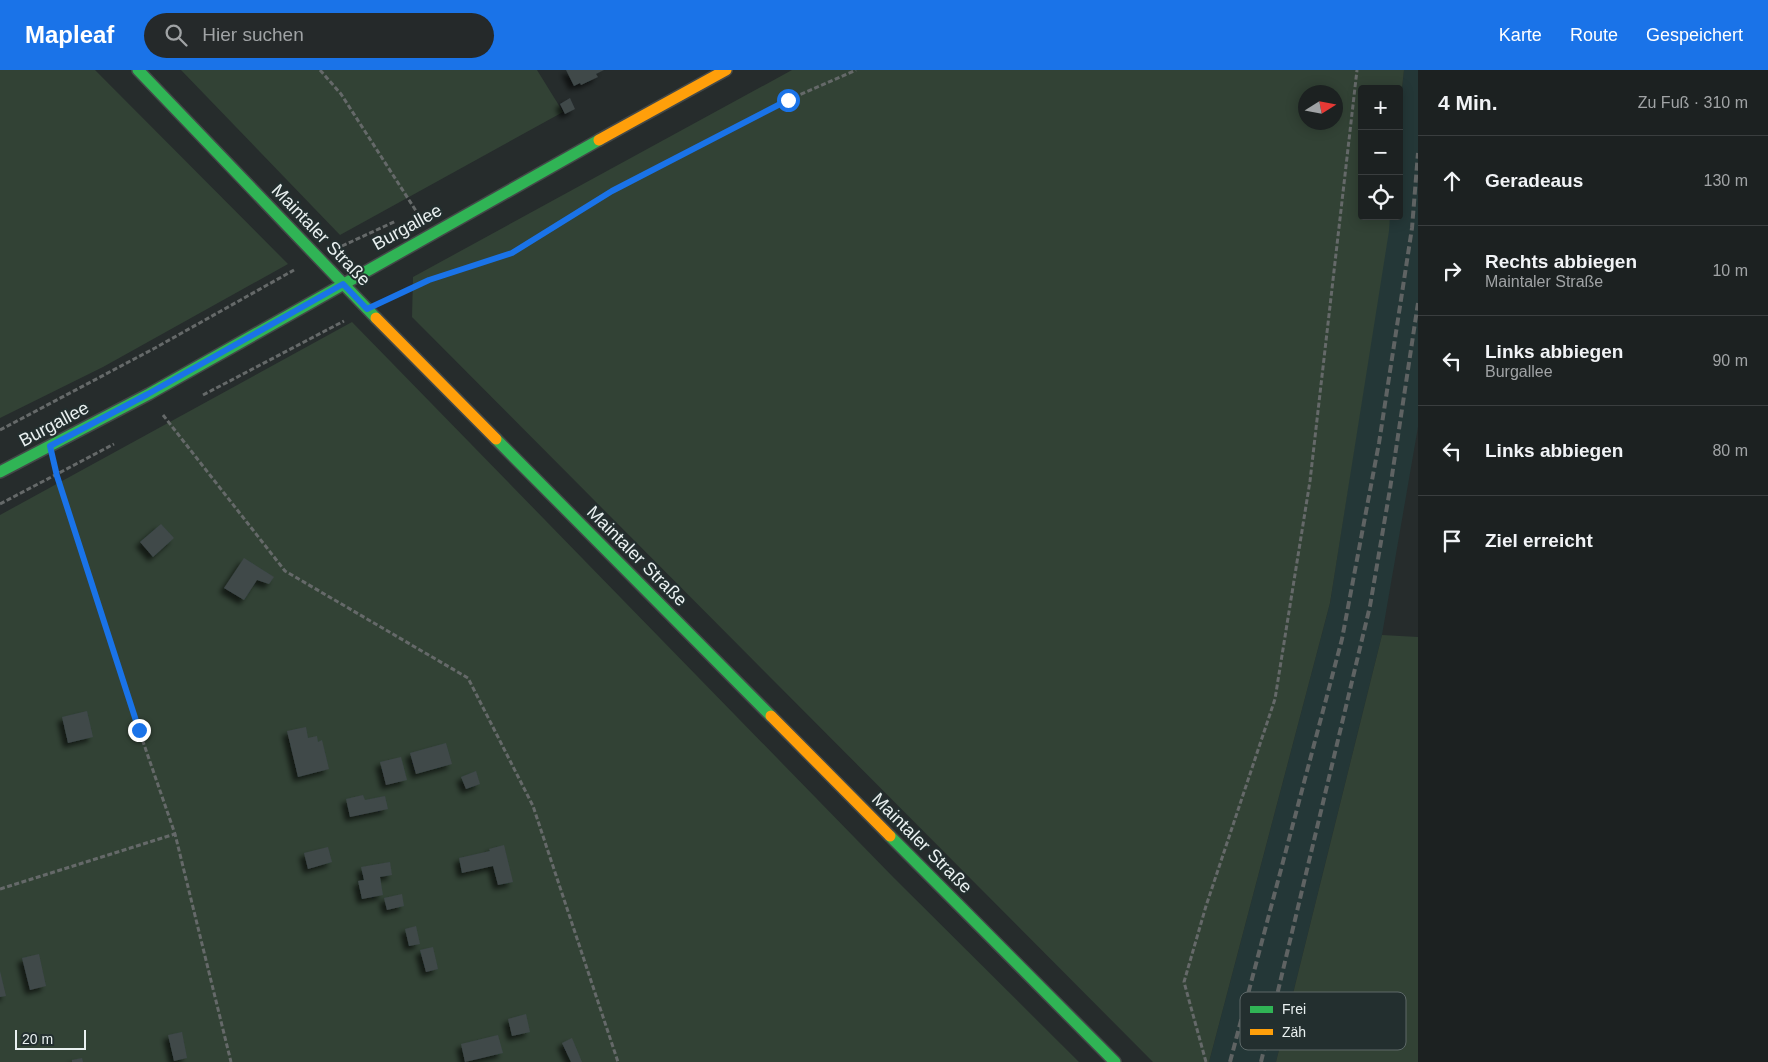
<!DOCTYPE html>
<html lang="de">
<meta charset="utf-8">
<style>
body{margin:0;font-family:Arial,sans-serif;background:#25292a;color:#f1f3f6}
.controls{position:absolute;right:15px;top:15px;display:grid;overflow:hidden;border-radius:5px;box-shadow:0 2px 12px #0003}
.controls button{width:45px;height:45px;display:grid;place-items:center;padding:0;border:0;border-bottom:1px solid #3a3e3f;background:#1c2121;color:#f1f3f6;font:25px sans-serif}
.compass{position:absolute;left:1298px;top:15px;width:45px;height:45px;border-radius:50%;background:#1c2121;box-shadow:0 2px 12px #0003;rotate:79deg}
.scale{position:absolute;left:15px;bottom:12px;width:71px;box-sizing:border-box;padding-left:5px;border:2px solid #e9f0f0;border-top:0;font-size:14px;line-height:18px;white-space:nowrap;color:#e9f0f0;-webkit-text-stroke:4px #232f2f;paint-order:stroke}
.stop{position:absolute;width:15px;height:15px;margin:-11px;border:4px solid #1a73e8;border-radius:50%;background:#fff}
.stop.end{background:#1a73e8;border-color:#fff;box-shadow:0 1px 5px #0008}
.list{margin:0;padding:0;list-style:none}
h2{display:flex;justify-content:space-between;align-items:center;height:65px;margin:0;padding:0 20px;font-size:21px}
h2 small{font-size:16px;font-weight:400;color:#a0a3a5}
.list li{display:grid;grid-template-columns:32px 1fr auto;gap:15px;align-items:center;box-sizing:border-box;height:90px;padding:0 20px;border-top:1px solid #3a3e3f}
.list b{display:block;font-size:19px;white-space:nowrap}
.list p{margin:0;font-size:16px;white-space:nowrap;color:#a0a3a5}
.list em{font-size:16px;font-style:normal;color:#a0a3a5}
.icon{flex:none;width:28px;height:28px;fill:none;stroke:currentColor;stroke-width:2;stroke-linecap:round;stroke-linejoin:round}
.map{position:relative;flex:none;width:1418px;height:992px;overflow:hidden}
header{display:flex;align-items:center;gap:30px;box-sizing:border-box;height:70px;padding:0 25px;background:#1a73e8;color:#fff}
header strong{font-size:24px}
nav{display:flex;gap:28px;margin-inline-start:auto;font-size:18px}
.search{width:350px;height:45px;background:#25292a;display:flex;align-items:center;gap:12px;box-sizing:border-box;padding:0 18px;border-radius:28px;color:#a0a3a5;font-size:19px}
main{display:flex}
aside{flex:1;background:#1c2121}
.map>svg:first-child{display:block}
.built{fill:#243737}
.green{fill:#324235;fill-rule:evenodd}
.building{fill:#3f484a;filter:url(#shadow)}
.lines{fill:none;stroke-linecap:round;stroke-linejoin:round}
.fast-casing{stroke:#434848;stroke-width:14}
.slow-casing{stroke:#434848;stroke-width:14}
.path{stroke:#656969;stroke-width:3;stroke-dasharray:5 2.5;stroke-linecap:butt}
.fast{stroke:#30b455;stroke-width:11}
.slow{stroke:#ff9f0a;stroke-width:11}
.rail{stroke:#5f6363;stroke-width:4;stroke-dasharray:8 4;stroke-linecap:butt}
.route{stroke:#1a73e8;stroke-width:6}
.labels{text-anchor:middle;stroke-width:4;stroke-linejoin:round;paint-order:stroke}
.street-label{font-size:18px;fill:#e9f0f0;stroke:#232f2f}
.key{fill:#232f2f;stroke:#5e6969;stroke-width:1}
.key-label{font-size:14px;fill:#e9f0f0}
</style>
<header>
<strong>Mapleaf</strong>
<div class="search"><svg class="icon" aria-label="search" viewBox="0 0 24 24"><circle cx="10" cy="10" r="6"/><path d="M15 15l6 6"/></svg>Hier suchen</div>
<nav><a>Karte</a><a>Route</a><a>Gespeichert</a></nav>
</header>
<main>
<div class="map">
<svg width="1418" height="992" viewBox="0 0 1418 992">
<defs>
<filter id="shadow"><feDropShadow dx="-4.5" dy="4.5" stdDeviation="2.5" flood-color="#0009"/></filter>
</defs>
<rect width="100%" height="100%" fill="#262c2c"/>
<path class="built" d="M1404,0h14v357l-36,208 -106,427h-67l121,-459 60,-387h9v-100z"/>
<path class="green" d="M0,0h95l193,194 -185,103 -103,51z
M181,0h356l26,42 -223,123z
M792,0h612l-5,46v-27h-37v127h28l-1,15 -59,372 -121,459h-56l-741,-745 1,-40zM1306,22h30v30h-30z
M352,252l542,556 185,184h-1079v-547z
M1382,565l36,2v425h-142z"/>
<path class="building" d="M566,0h38l-8,4 2,3 -17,8 -1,-2 -6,3z
M570,28l5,11 -10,5 -5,-10z
M161,454l13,14 -21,19 -13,-15z
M244,488l30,19 -5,7 -12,-4 -13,20 -20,-12z
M87,641l6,26 -25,6 -6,-26z
M306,657l2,11 9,-2 1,6 4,-2 7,29 -31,8 -11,-46z
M446,673l6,21 -36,10 -6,-21z
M401,687l6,23 -21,5 -6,-23z
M476,701l4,13 -14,5 -5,-12z
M363,725l2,5 20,-4 3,13 -38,8 -4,-18z
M504,775l9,37 -15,3 -5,-19 -31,7 -3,-15 31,-7 -1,-2z
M328,777l4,15 -24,7 -4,-16z
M390,792l2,13 -12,2 3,18 -21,4 -4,-18 6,-1 -3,-13z
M402,824l2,12 -17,4 -3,-12z
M416,856l4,18 -11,2 -4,-17z
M433,877l5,22 -12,3 -6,-22z
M39,884l7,32 -16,4 -8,-32z
M0,901l6,25 -6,1z
M526,944l4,18 -18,4 -4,-17z
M182,962l5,26 -13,3 -6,-26z
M498,965l5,18 -38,9 -4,-18z
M572,968l10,24h-11l-9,-19z
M82,988l1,4h-11v-2z"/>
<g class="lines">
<defs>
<path id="fast" d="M138,0l238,248
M496,369l275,277
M0,402l149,-78 450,-254
M890,766l225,226"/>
<path id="slow" d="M599,70l127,-70
M376,248l120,121
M771,646l119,120"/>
</defs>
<use href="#fast" class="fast-casing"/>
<use href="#slow" class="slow-casing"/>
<path class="path" d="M320,0l21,24 77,120
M342,176l54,-25
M392,227l37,-17 83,-27 100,-62 176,-91 68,-30
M203,325l141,-74
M163,345l122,156 183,107 65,128 85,256
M0,360l155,-82 139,-78
M57,406l82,254 36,104 56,228
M0,434l114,-60
M0,819l175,-55
M1206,992l-22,-80 22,-76 69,-207 35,-218 47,-411"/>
<use href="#fast" class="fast"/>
<use href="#slow" class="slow"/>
<path class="rail" d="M1230,992l112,-423 37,-196 33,-215 6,-75
M1261,992l109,-456 20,-117 28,-186"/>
</g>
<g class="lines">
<path class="route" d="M139,660l-82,-254 -7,-30 98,-52 195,-110 24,25 62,-29 83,-27 100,-62 176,-91"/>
</g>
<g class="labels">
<g class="street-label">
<text transform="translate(407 157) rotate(-29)" y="6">Burgallee</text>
<text transform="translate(321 165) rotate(46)" y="6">Maintaler Straße</text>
<text transform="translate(54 354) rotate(-28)" y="6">Burgallee</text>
<text transform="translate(637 486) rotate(45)" y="6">Maintaler Straße</text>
<text transform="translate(922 773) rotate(45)" y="6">Maintaler Straße</text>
</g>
</g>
<rect x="1240" y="922" width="166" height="58" rx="8" class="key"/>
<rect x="1250" y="936" width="23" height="7" fill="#30b455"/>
<rect x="1250" y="959" width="23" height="6" fill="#ff9f0a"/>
<g class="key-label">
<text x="1282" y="944">Frei</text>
<text x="1282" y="967">Zäh</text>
</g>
</svg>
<div class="controls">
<button>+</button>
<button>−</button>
<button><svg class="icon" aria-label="locate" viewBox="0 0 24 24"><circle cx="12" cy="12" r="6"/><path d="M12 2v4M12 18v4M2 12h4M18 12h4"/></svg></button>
</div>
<svg class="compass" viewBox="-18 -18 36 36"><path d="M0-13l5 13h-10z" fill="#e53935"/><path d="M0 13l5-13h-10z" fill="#a0a3a5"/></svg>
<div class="scale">20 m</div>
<div class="stop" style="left:788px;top:30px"></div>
<div class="stop end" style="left:139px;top:660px"></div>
</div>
<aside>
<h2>4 Min.<small>Zu Fuß · 310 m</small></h2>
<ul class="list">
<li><svg class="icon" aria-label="ahead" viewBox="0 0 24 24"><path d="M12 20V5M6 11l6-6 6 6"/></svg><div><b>Geradeaus</b></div><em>130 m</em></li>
<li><svg class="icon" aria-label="right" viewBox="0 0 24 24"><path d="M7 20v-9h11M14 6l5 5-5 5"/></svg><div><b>Rechts abbiegen</b><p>Maintaler Straße</p></div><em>10 m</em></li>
<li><svg class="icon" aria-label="left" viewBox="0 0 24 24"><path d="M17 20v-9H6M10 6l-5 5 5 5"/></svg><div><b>Links abbiegen</b><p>Burgallee</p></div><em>90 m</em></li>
<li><svg class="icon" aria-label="left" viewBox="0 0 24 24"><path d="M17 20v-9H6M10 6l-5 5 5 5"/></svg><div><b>Links abbiegen</b></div><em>80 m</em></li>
<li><svg class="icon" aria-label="arrive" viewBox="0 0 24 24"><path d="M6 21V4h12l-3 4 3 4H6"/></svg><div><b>Ziel erreicht</b></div></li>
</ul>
</aside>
</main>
